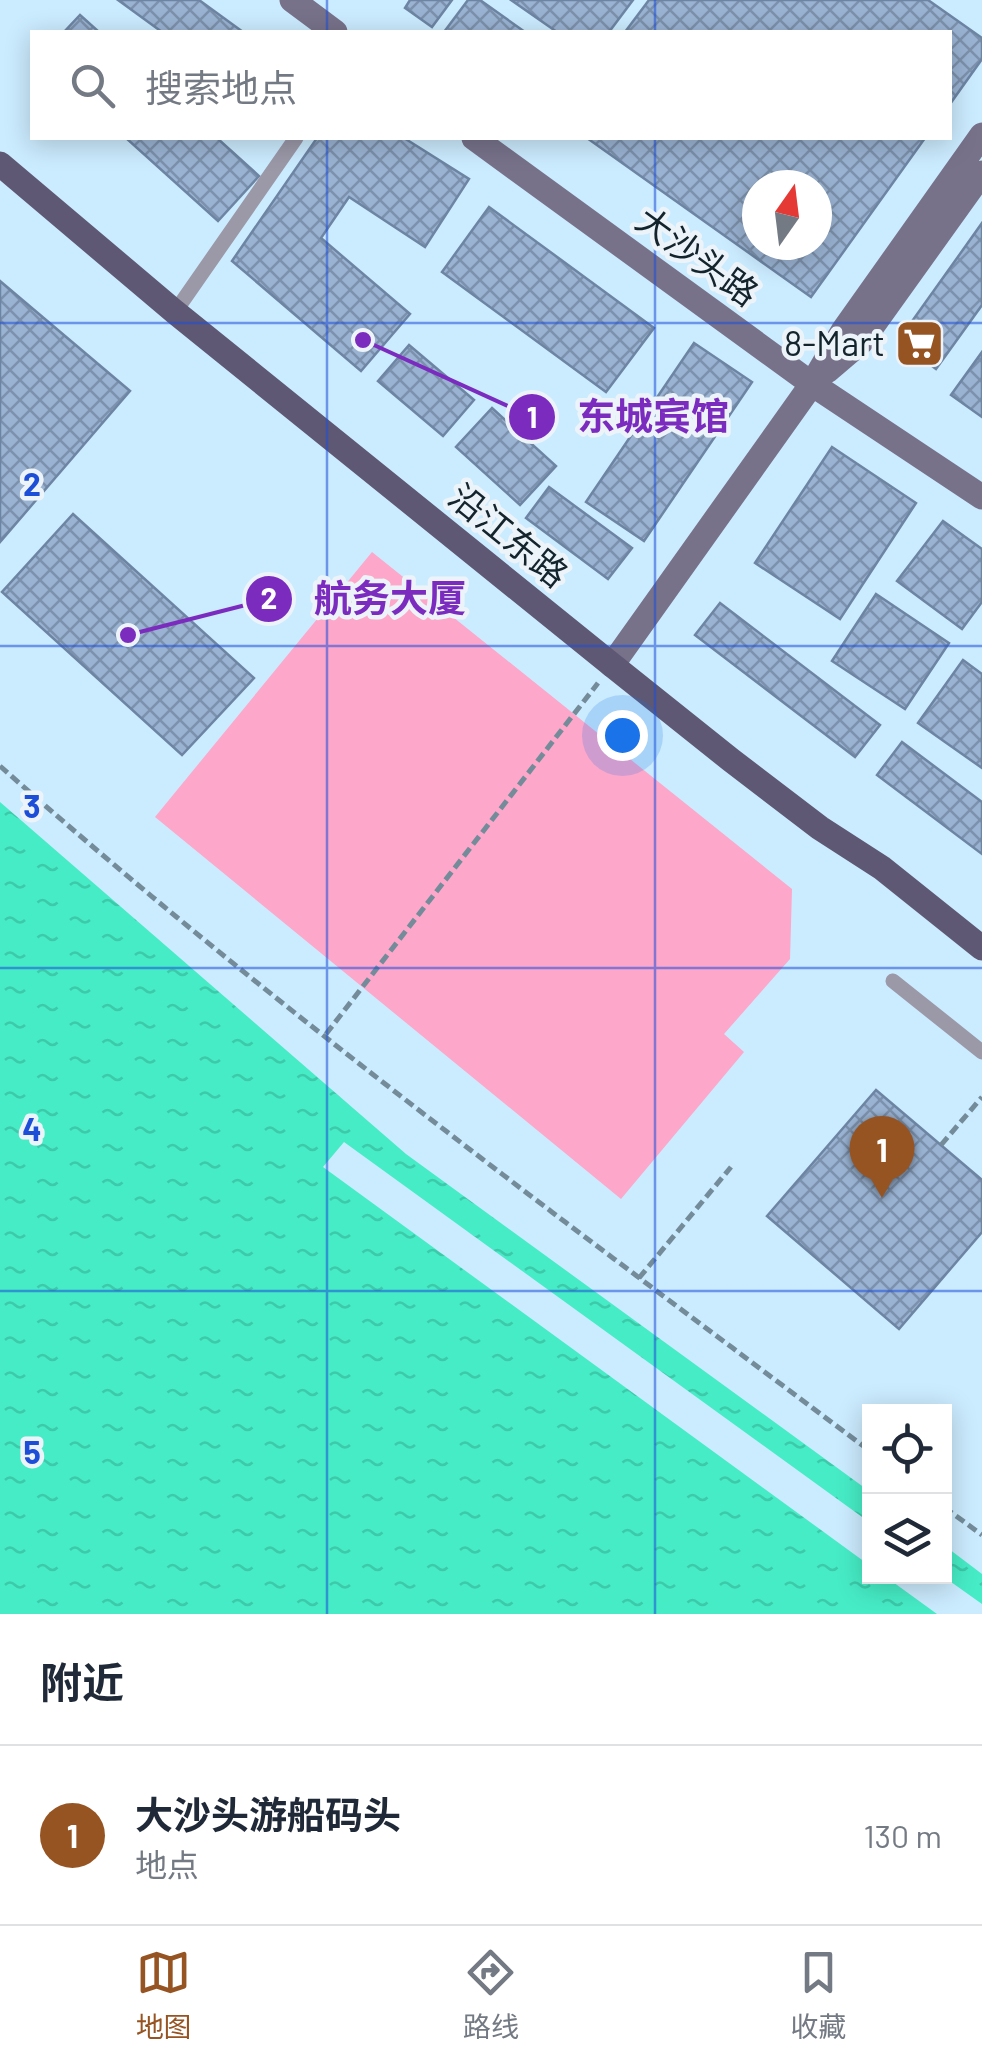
<!DOCTYPE html>
<html lang="zh">
<meta charset="utf-8">
<style>
body{margin:0;font-family:Barlow,"Noto Sans SC",sans-serif;background:#f2f2f3;color:#1f2937}
.controls{position:absolute;right:30px;bottom:30px;display:grid;overflow:hidden;border-radius:0px;box-shadow:0 5px 25px #0003}
.controls button{width:90px;height:90px;display:grid;place-items:center;padding:0;border:0;border-bottom:2px solid #e0e1e3;background:#fff;color:#1f2937;font:50px sans-serif}
.compass{position:absolute;left:742px;top:170px;width:90px;height:90px;border-radius:50%;background:#fff;box-shadow:0 5px 25px #0003;rotate:14deg}
.you{position:absolute;left:622px;top:735px;width:35px;height:35px;margin:-25px;border:8px solid #fff;border-radius:50%;background:#1a73e8;box-shadow:0 0 0 15px #1a73e833}
.badge{display:grid;place-items:center;width:65px;height:65px;border-radius:50%;background:#975423;color:#fff;font-size:32px;font-weight:700}
.pin{position:absolute;translate:-50% -82px;filter:drop-shadow(0 2px 5px #0008)}
.pin::after{content:'';position:absolute;top:52px;width:35px;height:30px;background:inherit;clip-path:polygon(0 0,100% 0,50% 100%)}
.list{margin:0;padding:0;list-style:none}
h2{display:flex;justify-content:space-between;align-items:center;height:130px;margin:0;padding:0 40px;font-size:42px}
h2 small{font-size:32px;font-weight:400;color:#747a83}
.list li{display:grid;grid-template-columns:65px 1fr auto;gap:30px;align-items:center;box-sizing:border-box;height:180px;padding:0 40px;border-top:2px solid #e0e1e3}
.list b{display:block;font-size:38px;white-space:nowrap}
.list p{margin:0;font-size:32px;white-space:nowrap;color:#747a83}
.list em{font-size:32px;font-style:normal;color:#747a83}
.icon{flex:none;width:55px;height:55px;fill:none;stroke:currentColor;stroke-width:2;stroke-linecap:round;stroke-linejoin:round}
.map{position:relative;flex:none;width:982px;height:1614px;overflow:hidden}
.search{position:absolute;background:#fff;box-shadow:0 5px 25px #0003;left:30px;right:30px;top:30px;height:110px;display:flex;align-items:center;gap:25px;box-sizing:border-box;padding:0 35px;border-radius:0px;color:#747a83;font-size:38px}
.sheet{height:310px;background:#fff}
nav{display:flex;justify-content:space-around;align-items:center;box-sizing:border-box;height:140px;border-top:2px solid #e0e1e3;background:#fff;font-size:28px;color:#747a83}
nav a{display:grid;justify-items:center;gap:5px}
nav .on{color:#975423}
.map>svg:first-child{display:block}
.green{fill:#fda7ca}
.water{fill:url(#water-ripples)}
.pier{fill:#cbebfe}
.building{fill:url(#building-cross-hatch);stroke:#6d85a3;stroke-width:2.5;fill-rule:evenodd}
.lines{fill:none;stroke-linecap:round;stroke-linejoin:round}
.path{stroke:#748c9a;stroke-width:5;stroke-dasharray:10 5;stroke-linecap:butt}
.lane{stroke:#9b98a8;stroke-width:15}
.secondary{stroke:#77728a;stroke-width:25}
.primary{stroke:#5e5874;stroke-width:25}
.grid{fill:none;stroke:#1d4ed8;stroke-width:2.5;stroke-opacity:0.55}
.labels{text-anchor:middle;stroke-width:9;stroke-linejoin:round;paint-order:stroke}
.street-label{font-size:35px;fill:#14242c;stroke:#ecf4f9}
.poi-label{font-size:35px;fill:#14242c;stroke:#ecf4f9;text-anchor:end}
.grid-label{font-size:32px;text-anchor:middle;font-weight:bold;fill:#1d4ed8;stroke:#ecf4f9;stroke-width:9;stroke-linejoin:round;paint-order:stroke}
.leader{fill:none;stroke:#7b2cbf;stroke-width:4}
.callout-dot{fill:#7b2cbf;stroke:#ecf4f9;stroke-width:4}
.mark-label{font-size:30px;text-anchor:middle;font-weight:bold;fill:#fff}
.callout-label{font-size:38px;text-anchor:middle;font-weight:bold;fill:#7b2cbf;stroke:#ecf4f9;stroke-width:9;stroke-linejoin:round;paint-order:stroke}
</style>
<div class="map">
<svg width="982" height="1614" viewBox="0 0 982 1614">
<defs>
<pattern id="water-ripples" width="26" height="14" patternUnits="userSpaceOnUse" patternTransform="scale(2.5)"><rect width="26" height="14" fill="#46ecc6"/><path d="M2 4q2-2 4 0t4 0M15 11q2-2 4 0t4 0" fill="none" stroke="#3ccaaa"/></pattern>
<pattern id="building-cross-hatch" width="8" height="8" patternUnits="userSpaceOnUse" patternTransform="scale(2.5)"><rect width="8" height="8" fill="#9ab3d2"/><path d="M0 0l8 8M0 8l8-8" fill="none" stroke="#7c91ab"/></pattern>
</defs>
<rect width="100%" height="100%" fill="#cbebfe"/>
<path class="green" d="M372,552l420,337 -2,70 -66,75 20,18 -123,147 -466,-382z"/>
<path class="water" d="M0,802l406,352 463,337 1,85h74l1,-30 37,28v40h-982z"/>
<path class="pier" d="M344,1142l525,380v43l-546,-398z
M886,1577h58l38,27v10h-45z"/>
<path class="building" d="M118,0h81l44,32h-81z
M410,0h42l-20,27 -27,-19z
M468,0h12l45,32h-81z
M511,0h122l-24,32h-52z
M649,0h279l54,38v21l-32,45v-72h-325z
M80,15l19,17h-35z
M126,138h91l42,38 -41,45z
M317,138h87l65,41 -44,68 -76,-50 -28,41 89,76 -49,57 -129,-110z
M587,138h338l-114,159zM757,185h60v60h-60z
M489,207l165,121 -48,64 -164,-120z
M982,223v82l-46,64 -38,-28z
M0,281l130,110 -130,151z
M694,343l58,39 -108,159 -58,-39z
M409,345l65,55 -31,36 -65,-55z
M982,352v65l-31,-22z
M492,408l64,58 -36,39 -64,-58z
M832,447l84,56 -76,116 -85,-56z
M549,487l83,61 -24,31 -82,-61z
M73,514l181,164 -72,77 -180,-163z
M943,521l39,28v53l-20,27 -65,-48z
M876,594l73,49 -44,66 -73,-48z
M720,603l160,122 -25,32 -160,-122z
M963,660l19,14v94l-64,-45z
M902,742l80,60v52l-105,-79z
M876,1090l106,90v52l-83,97 -132,-113z"/>
<g class="lines">
<path class="path" d="M0,766c276,245 575,463 870,685
M326,1034l272,-351
M941,1145l41,-48
M639,1278l92,-111
M944,1507l38,28"/>
<path class="lane" d="M175,312l121,-174
M893,981l89,71"/>
<path class="secondary" d="M292,0l43,32
M474,138l338,246 170,113
M827,371l34,-29 121,-169
M612,665l200,-281 31,-53 139,-196"/>
<path class="primary" d="M0,164l175,148 437,353 119,95 89,68 62,40 100,80"/>
</g>
<path class="grid" d="M327,0v32M655,0v32M327,138v1476M655,138v1476M0,323h982M0,646h982M0,968h982M0,1291h982"/>
<defs>
<symbol id="supermarket-square" viewBox="-11 -11 22 22"><rect x="-9" y="-9" width="18" height="18" rx="4" fill="#975423" stroke="#ecf4f9"/><path d="M-6-5.5h2.5l.6 2H6L4.5 2H-2.5L-4.4-4H-6ZM-1.5 3.2a1.3 1.3 0 1 0 .1 0ZM3 3.2a1.3 1.3 0 1 0 .1 0Z" fill="#fff"/></symbol>
</defs>
<g fill-rule="evenodd">
<use href="#supermarket-square" x="892" y="316" width="55" height="55"/>
</g>
<g class="labels">
<g class="street-label">
<text transform="translate(697 257) rotate(36)" y="12">大沙头路</text>
<text transform="translate(508 536) rotate(39)" y="12">沿江东路</text>
</g>
<g class="poi-label">
<text x="885" y="356">8-Mart</text>
</g>
</g>
<g class="grid-label">
<text x="32" y="496">2</text>
<text x="32" y="818">3</text>
<text x="32" y="1141">4</text>
<text x="32" y="1464">5</text>
</g>
<path class="leader" d="M363 340L532 417M128 635L269 599"/>
<g class="callout-dot">
<circle cx="363" cy="340" r="10"/>
<circle cx="128" cy="635" r="10"/>
<circle cx="532" cy="417" r="25"/>
<circle cx="269" cy="599" r="25"/>
</g>
<g class="mark-label">
<text x="532" y="428">1</text>
<text x="269" y="609">2</text>
</g>
<g class="callout-label">
<text x="653" y="430">东城宾馆</text>
<text x="390" y="612">航务大厦</text>
</g>
</svg>
<div class="controls">
<button><svg class="icon" aria-label="locate" viewBox="0 0 24 24"><circle cx="12" cy="12" r="6"/><path d="M12 2v4M12 18v4M2 12h4M18 12h4"/></svg></button>
<button><svg class="icon" aria-label="layers" viewBox="0 0 24 24"><path d="M12 4l9 5-9 5-9-5zM3 14l9 5 9-5"/></svg></button>
</div>
<svg class="compass" viewBox="-18 -18 36 36"><path d="M0-13l5 13h-10z" fill="#e53935"/><path d="M0 13l5-13h-10z" fill="#747a83"/></svg>
<div class="you"></div>
<div class="pin badge" style="left:882px;top:1198px">1</div>
<div class="search"><svg class="icon" aria-label="search" viewBox="0 0 24 24"><circle cx="10" cy="10" r="6"/><path d="M15 15l6 6"/></svg>搜索地点</div>
</div>
<section class="sheet">
<h2>附近<small></small></h2>
<ul class="list">
<li><span class="badge">1</span><div><b>大沙头游船码头</b><p>地点</p></div><em>130 m</em></li>
</ul>
</section>
<nav>
<a class="on"><svg class="icon" aria-label="map" viewBox="0 0 24 24"><path d="M3 6l6-2 6 2 6-2v14l-6 2-6-2-6 2zM9 4v14M15 6v14"/></svg>地图</a>
<a><svg class="icon" aria-label="directions" viewBox="0 0 24 24"><path d="M12 3l9 9-9 9-9-9zM9 14v-3h6M13 9l2 2-2 2"/></svg>路线</a>
<a><svg class="icon" aria-label="saved" viewBox="0 0 24 24"><path d="M7 4h10v16l-5-4-5 4z"/></svg>收藏</a>
</nav>
